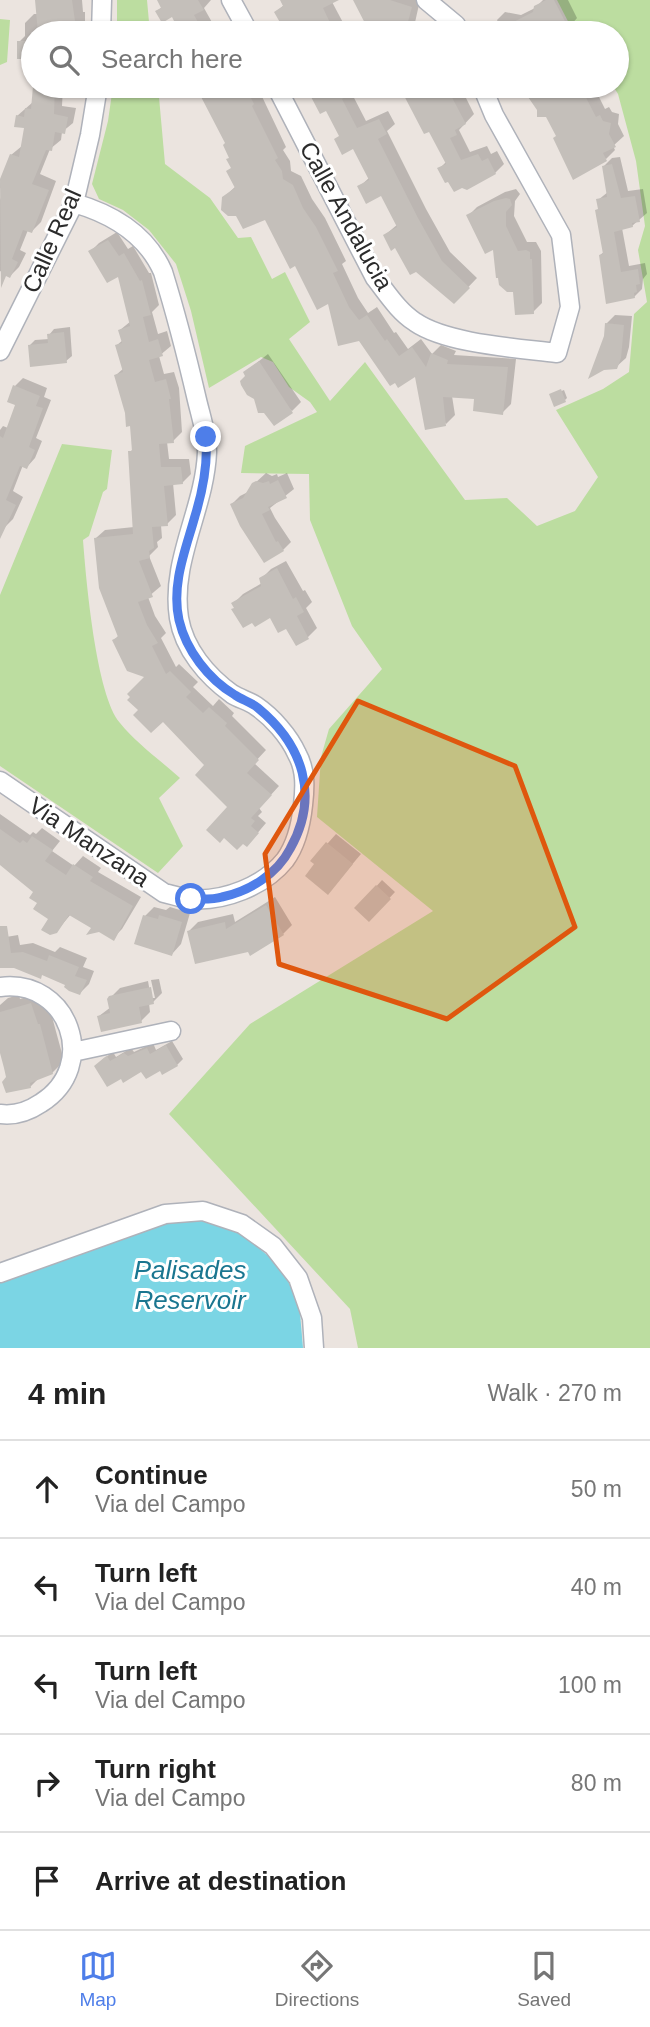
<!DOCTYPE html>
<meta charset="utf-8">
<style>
body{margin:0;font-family:Arial,sans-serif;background:#f6f6f6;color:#222}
.stop{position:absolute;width:21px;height:21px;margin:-16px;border:5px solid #4e7ee9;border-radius:50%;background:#fff}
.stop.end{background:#4e7ee9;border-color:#fff;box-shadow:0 2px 7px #0008}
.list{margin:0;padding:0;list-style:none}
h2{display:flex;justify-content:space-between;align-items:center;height:91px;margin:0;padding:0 28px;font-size:30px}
h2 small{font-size:23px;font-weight:400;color:#767676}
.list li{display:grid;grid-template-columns:46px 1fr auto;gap:21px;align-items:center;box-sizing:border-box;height:98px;padding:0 28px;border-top:2px solid #e0e0e0}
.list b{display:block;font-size:26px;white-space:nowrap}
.list p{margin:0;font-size:23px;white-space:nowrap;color:#767676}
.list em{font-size:23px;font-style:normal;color:#767676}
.icon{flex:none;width:38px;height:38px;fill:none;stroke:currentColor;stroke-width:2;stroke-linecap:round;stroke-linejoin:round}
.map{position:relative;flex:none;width:650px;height:1348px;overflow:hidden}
.search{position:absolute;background:#fff;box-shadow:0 2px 5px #0004;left:21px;right:21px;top:21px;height:77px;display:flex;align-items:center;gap:18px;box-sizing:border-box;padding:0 24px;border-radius:38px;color:#767676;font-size:26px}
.sheet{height:581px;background:#fff}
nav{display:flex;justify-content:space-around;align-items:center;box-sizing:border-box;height:98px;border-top:2px solid #e0e0e0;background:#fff;font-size:19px;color:#767676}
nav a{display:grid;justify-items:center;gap:4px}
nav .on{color:#4e7ee9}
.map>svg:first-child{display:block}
.green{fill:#bcdda0}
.water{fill:#7bd5e4}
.shadow{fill:#0003}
.building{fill:#c4bfba}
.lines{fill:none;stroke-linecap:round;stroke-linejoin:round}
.minor-casing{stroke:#afb2ba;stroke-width:21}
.minor{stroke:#fff;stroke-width:18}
.route{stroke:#4e7ee9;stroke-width:9}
.marked{fill:#df570e;fill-opacity:0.2;stroke:#df570e;stroke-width:5;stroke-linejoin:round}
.labels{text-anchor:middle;stroke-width:6;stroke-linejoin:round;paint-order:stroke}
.street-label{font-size:24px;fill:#2b2b2b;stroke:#fff}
.water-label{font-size:26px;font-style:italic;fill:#1a7690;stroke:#fff}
</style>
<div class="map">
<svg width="650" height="1348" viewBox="0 0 650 1348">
<rect width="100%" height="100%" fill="#ebe4df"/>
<path class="green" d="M117,0h30l3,33h-33z
M557,0h93v1348h-292l-8,-39 -181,-195 81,-90 183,-113 -116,-94 4,-60 8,-28 53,-60 -30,-43 -42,-106 -1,-46 -68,-1 4,-27 72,-34 -7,-10 -21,-15 -16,-25 -12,-5 -52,31 -18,-77 -15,-47 -27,-34 -26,-20 -24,-11 -7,-15 16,-63 5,-35h45l7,78 45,34 28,40 13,-1 21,42 13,-7 25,50 -21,17 41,62 35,-39 100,138 42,-2 30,28 38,-15 23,-34 -42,-67 47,-21 26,-17 5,-58 13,-12 -9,-52 7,-24 -9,-65 -18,-67 -5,-8h4v-53h-43z
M0,19l10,1 -3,42 -7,3z
M62,444l50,6 -5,39 -4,3 -14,44 -6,4c3,39 13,155 37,183 16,20 40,37 60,55l-21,20 24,48 -25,27 -158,-107v-171z"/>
<path class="water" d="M202,1220l40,14 38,32 19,36 4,46h-303v-65l165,-61z"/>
<path class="shadow" d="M37,0h45l1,12h2v17l-4,4h-48v24h-14v-15l6,-6v-13l9,-9h4z
M159,0h52l-7,8 14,25h-36l-9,-18 -16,-4 5,-4z
M284,0h47l17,32 -60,1 -12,-21 8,-7z
M355,0h65l-6,27 3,6h-45z
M543,0h25l9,18 -6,7 4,8h-72l-6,-13 8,-8 16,3 14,-7z
M34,86h29l-1,20 14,2 -3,15 -11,9 -1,8 -11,9 -10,25 16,7 -15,41 -9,9 -4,-1 -8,20 6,3 -7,14 -9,9 -10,-5v-71l4,-11 -4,-1v-4l11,-29 11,-9 4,-19 -9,-11 16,-14z
M197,86h60l29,61 -3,3 7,11 1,10 10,5 11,23 13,19 21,43 -4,3 16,34 10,15 9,-6 17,26 2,-1 12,17 13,-10 11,15 9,-9 15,6 -2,4 62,4 -5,45 -9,9 -26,-15 -24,-2 3,19 -9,9 -30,-50 -56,-35 -65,-75 -29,-46 -43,-20 13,-12 -5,-29 -4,-15z
M319,86h40l-8,6 15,29 22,-10 7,13 -8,7 39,78 24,43 27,26 -23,24 -69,-67 13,-11 -16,-30 -23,-7 11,-10 -16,-31 -13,-11 -14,-26 -16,-16z
M401,86h59l14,28 -15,16 11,22 17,-6 4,8 6,-3 7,13 -9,9 -55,-5 7,-7 -17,-32 -5,3z
M525,86h71l-2,1 11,22 4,-2 3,5 7,2 -1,10 6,12 -11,10 2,4 -9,9 -48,-24 -11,-19 -8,-6 -8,-18z
M620,157l8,34 15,-2 4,24 -15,13 -10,2 7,38 16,-3 2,11 -4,5 -1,10 -8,8 -34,-42 4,-3 -6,-52 10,-8 -4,-26 8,-8z
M516,189l4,5 -5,7 -1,15 13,26h9l5,9 1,52 -9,9 -18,-22 -20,-43 -27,-31 9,-9 28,-15z
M117,232l11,17 5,-3 16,27h2l8,32 -7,7 6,22 9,-3 4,15 -12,10 5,18 10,-2 5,16 3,44 -9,9 -6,1 2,17h20l2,15 -9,9h-9l3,32 -9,9 -6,1 1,13 -5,4 1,5 -9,9 12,30 -13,11 7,19 11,17 -5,5 15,29 3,-3 19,18 -5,5 20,19 6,-7 15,14 -2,3 34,34 -12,13 25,23 -20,22 3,4 -4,4 8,7 -11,13 -26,-29 -22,-42 -44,-46 -23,-9 7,-34 -33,-36 5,-5 -23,-97 9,-8 29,-3 -4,-75 4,-4 -2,-24 -16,-49 8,-7 -7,-23 6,-5 -3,-10 11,-9 -12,-47 -29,-22 9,-9z
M615,315l17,1 -3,31 -3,11 -10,9 -11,-31 1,-12z
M70,327l2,29 -6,5 -37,-15 6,-6 14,-1v-4l5,-6z
M268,354l33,48 -9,9 -47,-39z
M23,378l24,10 -3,9 7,3 -15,38 6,3 -7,17 -8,9 -4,-2 -10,26 10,6 -10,22 -8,8 -5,-2v-95l3,-4 5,2 10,-24 -3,-18z
M564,390l3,8 -2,2 -13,-5z
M266,473l6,3 5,-2 1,3 9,-4 7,16 -24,19 5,10 16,24 -8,8 -51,-46 8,-8 8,-4 6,-8z
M286,561l17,30 2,-1 7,12 -6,6 11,20 -9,9 -11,7 -10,-18 -16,-10 -35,-9 -2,-4 9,-9 19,-11 -1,-4 10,-10z
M0,814l30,21 3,-3 3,2 6,-6 18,13 -8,10 22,15 9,-10 18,12 -3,4 43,25 -19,32 -9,9 -42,-24 -15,18 -20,-41 -36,-28z
M336,834l25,20 -33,39 -12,-29 -4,-3z
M382,880l13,12 -26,28 -12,-12z
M275,897l17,28 -9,9 -35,16 -59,-19 9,-9 35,-8 2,8z
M154,907l12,3 4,-3 20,6 -9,31 -9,10 -27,-38z
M18,935l2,10 13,-2 22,9 5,-5 27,11 -4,9 11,4 -5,13 -9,9 -13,-9 -24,-10 -29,-8h-14v-28z
M159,979l3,14 -9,9 -4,1 1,9 -9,9 -42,-5 12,-9 -2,-8 11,-11 28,-7 3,17h4l-4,-18z
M43,992l8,21 13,48 -12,12 -13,5 -9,9 -23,-9 -7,-31v-42l8,-7 11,-3 1,4z
M172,1041l11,18 -6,6 -34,6 -41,-11 11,-8 3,5 15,-9 3,4 19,-9 3,7z"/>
<path class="building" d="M35,0h37l3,21h2v12h-39z
M157,0h41l6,10 -10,5 10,18h-24l-8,-16 -10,6 -7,-12 6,-3z
M280,0h59l-16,8 12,25h-49l-12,-21 9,-6z
M353,0h37l22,7 -7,26h-35z
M546,0h8l15,29 -9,4h-68l41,-21 1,-6z
M17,41h16v18h-16z
M33,86h22l-1,28 14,3 -3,17 -10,-2 -3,19 -6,-1 -14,34 17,6 -17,43 -9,-3 -11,29 6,3 -8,16 -4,-2 -5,12 -1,-109 10,-25 9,3 5,-29 -10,-1 2,-12 8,2 1,-9 6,1z
M209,86h36l9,18 -2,2 26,52 -3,2 7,11 1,8 10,6 10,23 13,19 22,44 -5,2 16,34 10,13 8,-5 18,26 2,-2 12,17 13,-9 14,20 5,-14 17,7 -1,4 61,3 -5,48 -30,-4 1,-12 -31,-2 3,29 -21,4 -10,-53 -17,11 -3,-5 -5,3 -31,-45 -21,5 -10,-42 -11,6 -22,-44 -5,3 -25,-49 -22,9 -7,-13h-8l-7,-6 1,-13 13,-9 -9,-17 5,-3 -5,-9 3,-1 -6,-13 2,-2 -27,-52z
M323,86h44l-25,13 15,29 22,-9 8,15 -9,5 40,79 24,43 28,27 -16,16 -38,-32 -6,3 -15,-27 -4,3 -8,-16 14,-8 -16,-31 -15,8 -9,-18 12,-6 -16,-31 -11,6 -8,-16 5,-3 -13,-25 -6,3 -11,-21z
M399,86h47l20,38 -11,6 2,5 -7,3 11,22 17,-6 4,7 6,-3 8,16 -29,16 -5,-2 -8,4 -6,-10 -3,1 -8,-15 9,-4 -17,-32 -5,2z
M530,86h50l16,31 4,-2 3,6 8,2 -2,11 7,13 -13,6 4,8 -34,19 -20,-42 3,-2 -10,-19h-9v-7l-9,-13z
M612,164l9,34 14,-2 5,26 -8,1 1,4 -19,5 7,40 17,-3 2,15 -4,1 1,7 -3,1 1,5 -29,6 -7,-49 4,-1 -8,-44 3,-1 -2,-10 11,-2 -5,-31z
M506,198l4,1 2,6 -6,7v14l12,25 8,-1 4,2v7h2l2,55 -19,1 -2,-23h-6l-8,-7 -1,-7h-2l-3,-28 -8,4 -19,-39 28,-14z
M108,240l11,16 5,-3 16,28 2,-1 9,35 -8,2 6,25 9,-3 5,17 -14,4 6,22 11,-3 5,20h-2l5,44 -15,1 2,23h20l2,17 -19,2 4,40 -16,1 2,21 -5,3 1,7 -11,3 14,36 -15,5 9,23 11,18 -6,3 14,28 4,-3 21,21 -5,5 17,16 6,-6 18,16 -2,3 34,34 -12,13 25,22 -21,23 4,3 -4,5 8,7 -12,14 -4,-3 -6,6 -13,-12 -4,5 -14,-13 21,-23 -32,-32 9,-10 -41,-43 -12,11 -18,-18 5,-5 -11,-10 3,-3 -3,-3 17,-17 -17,-6 -2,-4 -13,-27 6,-3 -19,-49 -5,-50 39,-4 -5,-83h4l-2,-25 -4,1 -1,-14 -11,-38 9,-3 -8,-27 7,-2 -4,-13 12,-4 -12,-49 -11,6 -19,-32z
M605,323l19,2 -3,33 -4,11 -13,1 -16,9 16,-43z
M64,332l3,31 -37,4 -2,-22 20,-2 -1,-9z
M259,361l34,52 -19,13 -10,-13h-6l-4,-14 -7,-4 -6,-10 -1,-4 5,-5 -2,-4z
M13,385l27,11 -4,10 7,2 -14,39 6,3 -8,19 -7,-3 -14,34 10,5 -16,34v-103l3,2 12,-33 -8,-3z
M561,389l5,13 -12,5 -5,-13z
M278,480l9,18 -19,9 2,3 -8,4 14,28 2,-1 6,10 -20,12 -24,-37 -10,-22 13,-6 9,-15 4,-2 7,2 6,-2 1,3z
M277,568l16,31 3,-2 8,15 -7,4 12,23 -13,7 -10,-17 -8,4 -8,-15 -15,9 -3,-4 -9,5 -12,-19 3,-1 -3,-5 30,-17 -2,-8z
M0,829l20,14 3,-3 4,3 5,-7 21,14 -8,11 21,14 7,-11 20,13 -3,4 43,25 -19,35 -15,-9 -13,3 5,-7 -22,-13 -12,18 -7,2 -9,-5 7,-11 -15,-10 4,-6 -8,-5 4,-6 -33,-27z
M326,842l27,22 -25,31 -23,-19 9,-12 -4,-3z
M376,885l15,14 -22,23 -15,-14z
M266,905l18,30 -34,21 -2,-4 -53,12 -8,-33 38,-9 1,7z
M143,915l15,4 1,-4 23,7 -10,34 -38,-12z
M0,926h7l4,27 12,-1 24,9 2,-6 30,12 -4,9 12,4 -7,15 -11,-4 -5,-4 1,-2 -23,-10 -1,4 -27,-11h-14z
M151,987l3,17 -15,3 3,16 -41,9 -4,-16 13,-3 -3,-14 2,-3z
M31,1003l7,21h2l13,50 -23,9 1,5 -25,5 -4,-11 4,-5 -2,-9 -4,-15v-41z
M166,1045l12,21 -16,9 -2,-4 -14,8 -5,-7 -18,11 -2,-4 -14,8 -13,-21 11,-9 2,-1 3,5 14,-8 4,3 19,-8 3,6z"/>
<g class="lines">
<defs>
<path id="minor" d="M231,0l18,33
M426,0l30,25 3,8
M101,33l1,-33
M276,86l99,192c12,15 23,33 40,44 32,22 103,26 142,31l13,-46 -9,-72 -67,-120 -12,-29
M0,351l74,-148 16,-68 8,-49
M0,781l164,112c9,2 18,5 26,6 34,3 74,-13 95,-39 11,-15 16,-36 18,-55 2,-17 3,-35 -6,-51 -8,-18 -25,-37 -41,-48 -7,-5 -16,-7 -24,-12 -25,-18 -48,-45 -53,-76 -9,-57 26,-110 28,-166 0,-18 -6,-35 -10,-52 -10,-43 -21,-86 -34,-128 -16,-37 -51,-58 -89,-69
M0,987c69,-9 100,79 41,116 -12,8 -27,13 -41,11
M73,1052l98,-21
M0,1273l165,-59 38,-3 39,13 31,22 25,32 14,40 2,30"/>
</defs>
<use href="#minor" class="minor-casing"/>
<use href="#minor" class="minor"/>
</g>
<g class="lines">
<path class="route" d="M191,899c10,0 22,1 31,-2 28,-6 55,-23 68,-48 30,-53 13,-104 -32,-141 -7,-6 -16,-8 -23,-13 -27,-16 -49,-45 -56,-75 -8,-36 7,-71 16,-104 8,-26 13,-52 11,-79"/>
</g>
<path class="marked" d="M358,701l157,65 60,161 -128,92 -168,-55 -14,-110z"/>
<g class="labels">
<g class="street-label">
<text transform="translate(346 216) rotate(61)" y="8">Calle Andalucia</text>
<text transform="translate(52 241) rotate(-66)" y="8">Calle Real</text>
<text transform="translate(89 842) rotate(34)" y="8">Via Manzana</text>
</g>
<g class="water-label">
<text x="190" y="1279">Palisades<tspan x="190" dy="30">Reservoir</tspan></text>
</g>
</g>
</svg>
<div class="stop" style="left:191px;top:899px"></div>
<div class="stop end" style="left:206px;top:437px"></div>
<div class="search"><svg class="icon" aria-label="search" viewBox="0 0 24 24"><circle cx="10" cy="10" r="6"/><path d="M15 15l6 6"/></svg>Search here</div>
</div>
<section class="sheet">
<h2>4 min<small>Walk · 270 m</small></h2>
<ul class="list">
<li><svg class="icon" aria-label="ahead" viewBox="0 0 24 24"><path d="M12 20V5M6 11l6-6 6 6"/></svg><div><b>Continue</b><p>Via del Campo</p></div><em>50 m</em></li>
<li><svg class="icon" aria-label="left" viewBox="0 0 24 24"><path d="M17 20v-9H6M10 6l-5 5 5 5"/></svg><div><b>Turn left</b><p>Via del Campo</p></div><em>40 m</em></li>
<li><svg class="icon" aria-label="left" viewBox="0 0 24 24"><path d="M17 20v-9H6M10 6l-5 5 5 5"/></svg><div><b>Turn left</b><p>Via del Campo</p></div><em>100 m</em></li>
<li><svg class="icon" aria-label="right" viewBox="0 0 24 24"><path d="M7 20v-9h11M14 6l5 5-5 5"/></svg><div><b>Turn right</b><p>Via del Campo</p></div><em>80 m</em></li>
<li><svg class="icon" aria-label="arrive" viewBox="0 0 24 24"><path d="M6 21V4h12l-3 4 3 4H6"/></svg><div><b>Arrive at destination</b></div></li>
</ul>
</section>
<nav>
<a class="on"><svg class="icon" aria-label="map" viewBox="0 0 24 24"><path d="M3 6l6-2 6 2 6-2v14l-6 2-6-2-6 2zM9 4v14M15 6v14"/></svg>Map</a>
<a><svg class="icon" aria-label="directions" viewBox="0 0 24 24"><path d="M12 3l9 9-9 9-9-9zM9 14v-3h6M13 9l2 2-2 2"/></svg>Directions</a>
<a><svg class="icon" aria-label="saved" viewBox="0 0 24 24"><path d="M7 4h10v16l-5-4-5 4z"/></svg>Saved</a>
</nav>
